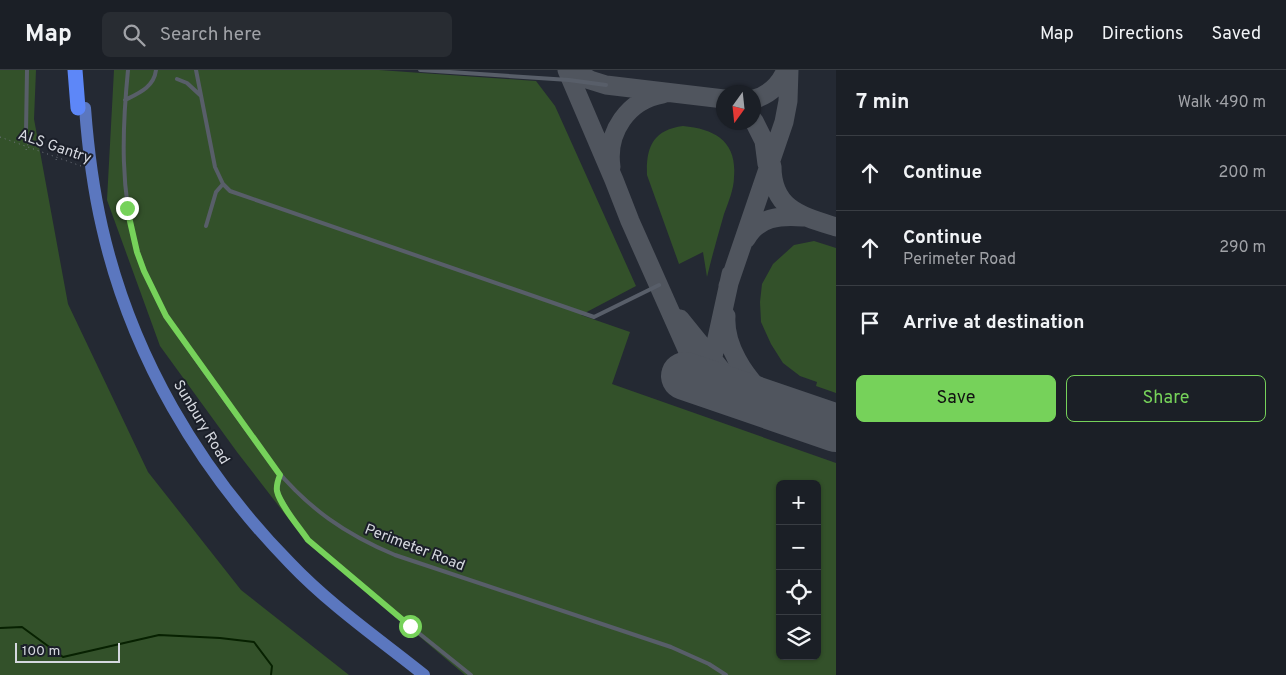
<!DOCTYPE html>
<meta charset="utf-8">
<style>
body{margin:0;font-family:Overpass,sans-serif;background:#282c32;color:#f1f3f6}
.controls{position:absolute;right:15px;bottom:15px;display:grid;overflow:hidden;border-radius:8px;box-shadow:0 1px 4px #0004}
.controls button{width:45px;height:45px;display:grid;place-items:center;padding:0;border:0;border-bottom:1px solid #393d43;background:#1b1f26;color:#f1f3f6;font:25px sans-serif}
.compass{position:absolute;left:716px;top:15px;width:45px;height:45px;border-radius:50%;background:#1b1f26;box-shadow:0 1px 4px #0004;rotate:195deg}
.scale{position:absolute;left:15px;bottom:12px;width:105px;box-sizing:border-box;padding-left:5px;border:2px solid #d5d8df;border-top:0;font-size:14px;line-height:18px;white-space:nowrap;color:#d5d8df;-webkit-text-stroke:4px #1b1f29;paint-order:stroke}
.stop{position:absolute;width:15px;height:15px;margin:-11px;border:4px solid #76d25a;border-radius:50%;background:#fff}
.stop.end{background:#76d25a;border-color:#fff;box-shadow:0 1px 5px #0008}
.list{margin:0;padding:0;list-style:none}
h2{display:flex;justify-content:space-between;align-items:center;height:65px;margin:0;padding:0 20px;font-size:21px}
h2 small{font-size:16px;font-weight:400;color:#a0a2a7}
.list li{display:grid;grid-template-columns:32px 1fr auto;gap:15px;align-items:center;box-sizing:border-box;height:75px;padding:0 20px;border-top:1px solid #393d43}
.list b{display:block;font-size:19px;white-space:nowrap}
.list p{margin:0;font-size:16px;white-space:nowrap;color:#a0a2a7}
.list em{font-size:16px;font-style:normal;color:#a0a2a7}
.actions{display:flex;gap:10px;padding:15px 20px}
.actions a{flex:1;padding:11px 0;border:1px solid #76d25a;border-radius:8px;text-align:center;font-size:18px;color:#76d25a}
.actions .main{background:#76d25a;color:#111}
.icon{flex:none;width:28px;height:28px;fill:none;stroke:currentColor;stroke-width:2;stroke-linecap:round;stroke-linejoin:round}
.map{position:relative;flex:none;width:836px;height:605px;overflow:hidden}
header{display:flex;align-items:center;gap:30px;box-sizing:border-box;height:70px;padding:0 25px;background:#1b1f26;border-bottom:1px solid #393d43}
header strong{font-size:24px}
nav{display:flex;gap:28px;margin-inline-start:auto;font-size:18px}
.search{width:350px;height:45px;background:#282c32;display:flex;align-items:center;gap:12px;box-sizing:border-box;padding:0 18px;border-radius:8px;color:#a0a2a7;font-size:19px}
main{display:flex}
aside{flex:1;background:#1b1f26}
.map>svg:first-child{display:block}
.green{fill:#33512a;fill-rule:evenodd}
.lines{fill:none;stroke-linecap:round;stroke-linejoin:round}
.stream{stroke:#072101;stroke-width:2}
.taxiway{stroke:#50555e;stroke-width:19}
.runway{stroke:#50555e;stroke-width:48}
.path{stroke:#71757e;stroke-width:1;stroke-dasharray:1 4;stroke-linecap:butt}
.service{stroke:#585e69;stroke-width:4}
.primary{stroke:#5b77bf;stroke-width:12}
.motorway{stroke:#5d87f8;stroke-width:15}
.route{stroke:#76d25a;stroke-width:6}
.labels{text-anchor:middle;stroke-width:4;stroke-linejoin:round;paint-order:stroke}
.street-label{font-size:15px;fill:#d5d8df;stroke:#1b1f29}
</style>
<header>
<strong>Map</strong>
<div class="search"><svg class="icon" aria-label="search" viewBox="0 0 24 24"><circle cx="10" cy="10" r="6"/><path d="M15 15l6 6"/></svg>Search here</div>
<nav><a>Map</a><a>Directions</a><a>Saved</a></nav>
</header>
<main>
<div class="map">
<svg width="836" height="605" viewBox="0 0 836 605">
<rect width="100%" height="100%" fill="#242933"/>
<path class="green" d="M0,0h36l-2,49 34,185 80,168 93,118 108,85h-349z
M114,0h265l157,11 19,25 81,180 -55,29 49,17 -18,52 224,79v212h-371l-160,-135 -68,-88 -77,-106 -53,-146zM780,414h37v172h-37z
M683,56c33,3 54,16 51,51 0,12 -6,26 -10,37 -6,21 -12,42 -17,63l-4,-25 -24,12 -32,-89c-1,-28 6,-45 36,-49z
M814,171l22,7v145l-20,-7 1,-4 -17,-6 -17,-13 -12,-19 -10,-22 -1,-20 2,-18 11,-20 21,-19z"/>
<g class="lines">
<path class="stream" d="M0,558l22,-1 41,30 96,-22 61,3 34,4 18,24 -1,9"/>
<path class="taxiway" d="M567,0l47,110 16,41 68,153 9,10 24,-110
M573,0l17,10 16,5 118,14
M754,29c15,-4 26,-15 32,-29
M754,51l10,20 3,23
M772,96c0,43 29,50 64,61
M611,97c-5,-35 17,-67 52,-73
M746,169c12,-22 34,-24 57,-22
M728,216l56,-164 4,-21 1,-31
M726,246c-2,29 18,60 39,79 7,7 17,12 26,17
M680,249l51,63 28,19"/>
<path class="runway" d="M685,306l151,52"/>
<path class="path" d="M0,67l81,29
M26,80l2,-6
M56,90l2,-6"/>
<path class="service" d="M128,0c-6,61 -8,121 9,180 13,46 41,84 68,122 23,32 46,64 69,95 35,42 71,67 121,88l276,92 38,17 17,11
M196,0l19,97 8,17 7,7 364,126 65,-32
M420,0l149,10 37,5
M177,9l10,4 13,12
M125,30c14,-7 29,-13 31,-30
M26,63l1,-63
M206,156l10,-34 7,-8
M280,405l-3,17 18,31 13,17 102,86 61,49"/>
<path class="primary" d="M85,38c3,40 8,80 17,119 29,128 97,243 188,336 40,42 89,76 134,112"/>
<path class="motorway" d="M75,0l3,38"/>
</g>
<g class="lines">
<path class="route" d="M127,138l10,44 7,19 22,45 114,159c-2,5 -4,10 -3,16 3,14 23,37 31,49l102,86"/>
</g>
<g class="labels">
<g class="street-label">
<text transform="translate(55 76) rotate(19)" y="5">ALS Gantry</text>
<text transform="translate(202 352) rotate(59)" y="5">Sunbury Road</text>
<text transform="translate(415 477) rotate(21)" y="5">Perimeter Road</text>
</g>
</g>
</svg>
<div class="controls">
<button>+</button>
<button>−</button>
<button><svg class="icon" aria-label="locate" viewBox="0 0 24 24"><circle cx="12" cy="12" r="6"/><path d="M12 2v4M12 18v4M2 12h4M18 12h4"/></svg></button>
<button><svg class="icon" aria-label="layers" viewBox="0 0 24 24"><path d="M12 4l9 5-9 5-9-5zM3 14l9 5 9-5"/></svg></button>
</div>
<svg class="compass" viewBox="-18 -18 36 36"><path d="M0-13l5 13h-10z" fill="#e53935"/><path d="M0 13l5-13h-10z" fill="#a0a2a7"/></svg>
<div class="scale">100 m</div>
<div class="stop" style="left:410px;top:556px"></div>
<div class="stop end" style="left:127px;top:138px"></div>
</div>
<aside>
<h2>7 min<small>Walk · 490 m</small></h2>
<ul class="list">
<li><svg class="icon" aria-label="ahead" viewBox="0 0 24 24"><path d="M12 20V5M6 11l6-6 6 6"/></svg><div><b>Continue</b></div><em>200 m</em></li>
<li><svg class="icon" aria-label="ahead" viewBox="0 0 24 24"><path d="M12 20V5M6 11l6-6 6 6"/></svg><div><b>Continue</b><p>Perimeter Road</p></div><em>290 m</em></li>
<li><svg class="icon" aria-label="arrive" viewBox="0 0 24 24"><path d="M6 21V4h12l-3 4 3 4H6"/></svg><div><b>Arrive at destination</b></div></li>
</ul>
<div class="actions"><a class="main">Save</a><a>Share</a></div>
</aside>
</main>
